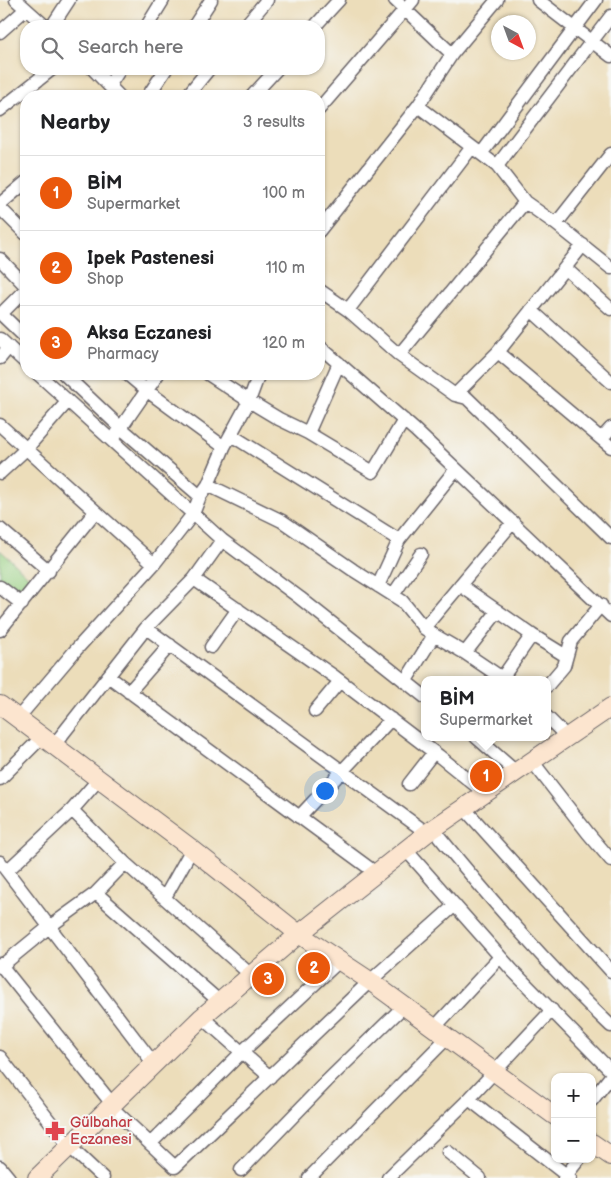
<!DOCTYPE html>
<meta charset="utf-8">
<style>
body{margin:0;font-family:"Balsamiq Sans",sans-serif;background:#f6f6f6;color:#202124}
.controls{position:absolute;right:15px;bottom:15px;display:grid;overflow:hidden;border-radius:10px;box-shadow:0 1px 4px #0004}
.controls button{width:45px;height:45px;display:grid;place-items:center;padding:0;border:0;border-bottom:1px solid #e0e0e0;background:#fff;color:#202124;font:25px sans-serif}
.compass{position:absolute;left:491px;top:15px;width:45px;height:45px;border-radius:50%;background:#fff;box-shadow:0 1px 4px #0004;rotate:139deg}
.you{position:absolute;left:324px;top:790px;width:18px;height:18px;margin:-12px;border:4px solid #fff;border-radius:50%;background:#1a73e8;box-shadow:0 0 0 8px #1a73e833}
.badge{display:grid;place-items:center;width:32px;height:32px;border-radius:50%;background:#ea580c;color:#fff;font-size:16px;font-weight:700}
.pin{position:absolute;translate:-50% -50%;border:2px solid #fff;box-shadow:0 1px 5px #0006}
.popup{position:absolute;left:421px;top:676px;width:130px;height:65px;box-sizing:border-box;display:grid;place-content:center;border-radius:10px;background:#fff;filter:drop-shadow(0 1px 4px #0005);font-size:16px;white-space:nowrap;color:#757577}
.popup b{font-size:19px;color:#202124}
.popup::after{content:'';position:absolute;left:50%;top:100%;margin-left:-10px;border:10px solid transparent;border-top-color:#fff}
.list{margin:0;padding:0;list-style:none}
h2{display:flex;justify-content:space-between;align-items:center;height:65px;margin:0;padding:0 20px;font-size:21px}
h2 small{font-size:16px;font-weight:400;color:#757577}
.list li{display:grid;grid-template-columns:32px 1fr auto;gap:15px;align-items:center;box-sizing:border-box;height:75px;padding:0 20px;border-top:1px solid #e0e0e0}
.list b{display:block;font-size:19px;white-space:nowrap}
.list p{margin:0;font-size:16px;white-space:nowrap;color:#757577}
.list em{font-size:16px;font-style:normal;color:#757577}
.icon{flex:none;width:28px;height:28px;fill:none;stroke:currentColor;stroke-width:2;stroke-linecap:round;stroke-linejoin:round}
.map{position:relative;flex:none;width:611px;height:1178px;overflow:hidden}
.search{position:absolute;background:#fff;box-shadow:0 1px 4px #0004;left:20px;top:20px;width:305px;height:55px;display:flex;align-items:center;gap:12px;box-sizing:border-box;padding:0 18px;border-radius:20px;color:#757577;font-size:19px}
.panel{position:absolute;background:#fff;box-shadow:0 1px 4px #0004;left:20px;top:90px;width:305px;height:290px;border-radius:20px}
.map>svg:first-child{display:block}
.green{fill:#98d082;stroke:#5d795e}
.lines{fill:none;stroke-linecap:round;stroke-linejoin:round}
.minor-casing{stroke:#696367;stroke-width:15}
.secondary-casing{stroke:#696367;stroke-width:20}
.minor{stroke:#fff;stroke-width:12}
.secondary{stroke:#fce5cf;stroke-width:18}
.labels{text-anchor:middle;stroke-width:4;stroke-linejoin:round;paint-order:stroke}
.health-label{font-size:15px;fill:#be3a42;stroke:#f6f6f2;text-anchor:start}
</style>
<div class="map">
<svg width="611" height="1178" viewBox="0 0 611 1178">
<rect width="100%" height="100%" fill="#f6f6f2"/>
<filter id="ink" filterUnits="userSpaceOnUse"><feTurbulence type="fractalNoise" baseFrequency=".02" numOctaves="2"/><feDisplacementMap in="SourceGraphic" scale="10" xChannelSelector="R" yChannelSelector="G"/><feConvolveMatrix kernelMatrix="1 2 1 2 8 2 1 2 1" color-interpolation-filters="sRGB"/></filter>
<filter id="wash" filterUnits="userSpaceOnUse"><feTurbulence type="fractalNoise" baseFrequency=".0096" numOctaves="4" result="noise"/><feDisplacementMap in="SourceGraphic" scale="20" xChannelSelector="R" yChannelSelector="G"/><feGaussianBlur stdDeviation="1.12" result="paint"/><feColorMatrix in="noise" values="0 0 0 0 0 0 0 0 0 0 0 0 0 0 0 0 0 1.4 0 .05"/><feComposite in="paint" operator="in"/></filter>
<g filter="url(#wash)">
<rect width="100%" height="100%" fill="#ecddba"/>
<path class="green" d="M0,550l32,30 -13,14 -19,-14z"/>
</g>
<g filter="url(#ink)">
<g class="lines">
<defs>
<path id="minor" d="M16,0l29,26
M395,0l57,54
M538,0l73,56
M52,26l17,-26
M147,26l16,-26
M194,26l17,-26
M245,26l22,-26
M315,26l24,-26
M0,32l26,-23
M93,69l26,27
M109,86l11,-17
M148,96l18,-27
M187,96l22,-27
M252,96l25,-27
M418,106l79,60 28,36 31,22 55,44
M319,109l94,-109
M0,110l52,-41
M481,154l115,-154
M497,166l114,-150
M0,204l26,-22
M0,208l26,26
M556,224l55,-70
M319,231l99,-125 34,-52 45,-54
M0,259l26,27
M565,268l46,41
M319,290l29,20 51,45 56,40 12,3 144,140
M348,310l124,-163
M531,310l80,72
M0,313l26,25
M1,314l25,-25
M0,339l26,24
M319,346l96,84 196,186
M498,352l113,95
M399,355l126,-153
M0,358l9,-11
M38,374l184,166 78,58 125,99
M64,374l57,54 79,68
M127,374l19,16 78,57
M208,374l41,27 30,18 29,14 65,39 31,-52
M455,395l43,-43 85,-107
M0,425l154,139
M308,433l31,-70
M116,435l42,-61
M231,435l168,105
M602,438l9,-10
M0,473l26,-24 42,-48
M208,485l74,36 71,49 49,31 22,27 10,7 31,18 40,27
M0,529l49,42
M194,579l141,98 104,79 46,37
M460,585l72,50 34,21
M378,586l21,-46 57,-71
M0,587l22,17
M393,595l28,-41
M146,628l281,205
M424,628l89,-106
M0,630l95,-118
M211,647l27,-38
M465,653l33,-42
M108,676l268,197
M502,678l30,-43
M405,682l29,-47
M547,686l17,-20 7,-25 30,-36
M129,692l41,-47
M315,711l25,-30
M547,717l20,20
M18,718l56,-66 80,-88 39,-50 7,-18 8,-11 16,-38 25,-46 10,-27
M476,737l40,35
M54,745l92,-117 48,-49 28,-39
M532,761l56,72 23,27
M0,779l43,-43
M409,784l25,-32
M463,807l148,164
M72,810l53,53 126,112
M299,817l92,-98
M433,829c56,69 114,136 178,197
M406,850l106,120 99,101
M0,862l154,202
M8,870l64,-60 27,-31
M96,893l124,109
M165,897l27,-48
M0,964l113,141
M0,967l49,-40 47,-34 29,-30
M202,1017l68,60
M434,1028l66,-71
M0,1057l69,89 34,32
M469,1099l101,79
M592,1100l19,-24
M111,1107l64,60 195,-186 85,-76
M150,1144l92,-92 96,-90
M448,1152l32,26
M0,1167l9,11
M241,1170l86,-89 77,-75
M309,1178l138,-140
M388,1178l81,-79 83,-89
M564,1178l15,-19"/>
<path id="secondary" d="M0,705l192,144 107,85 71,47 185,135
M592,1143l19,13
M37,1178l165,-161 97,-83 128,-101 184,-126"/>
</defs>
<use href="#minor" class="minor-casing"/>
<use href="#secondary" class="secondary-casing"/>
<use href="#minor" class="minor"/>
<use href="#secondary" class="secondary"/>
</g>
</g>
<defs>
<symbol id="pharmacy-bare" viewBox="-9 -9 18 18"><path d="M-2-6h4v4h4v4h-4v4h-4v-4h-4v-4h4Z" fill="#e0444e" stroke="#f6f6f2" stroke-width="2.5" paint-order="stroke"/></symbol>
</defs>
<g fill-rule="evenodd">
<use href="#pharmacy-bare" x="41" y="1117" width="28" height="28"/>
</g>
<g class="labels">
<g class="health-label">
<text x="70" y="1127">Gülbahar<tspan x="70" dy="17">Eczanesi</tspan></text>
</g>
</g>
</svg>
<div class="controls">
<button>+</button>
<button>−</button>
</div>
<svg class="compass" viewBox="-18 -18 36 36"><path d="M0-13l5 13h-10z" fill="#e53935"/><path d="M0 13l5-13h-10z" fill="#757577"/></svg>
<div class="you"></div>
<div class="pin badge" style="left:486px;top:776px">1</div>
<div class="popup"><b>BİM</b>Supermarket</div>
<div class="pin badge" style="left:314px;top:968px">2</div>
<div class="pin badge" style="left:268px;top:979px">3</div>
<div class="search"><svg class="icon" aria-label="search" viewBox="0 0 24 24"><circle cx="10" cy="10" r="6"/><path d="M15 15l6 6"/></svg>Search here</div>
<section class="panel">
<h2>Nearby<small>3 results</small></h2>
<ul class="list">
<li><span class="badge">1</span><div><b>BİM</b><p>Supermarket</p></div><em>100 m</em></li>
<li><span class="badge">2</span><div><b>Ipek Pastenesi</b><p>Shop</p></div><em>110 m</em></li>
<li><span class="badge">3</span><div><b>Aksa Eczanesi</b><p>Pharmacy</p></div><em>120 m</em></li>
</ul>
</section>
</div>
